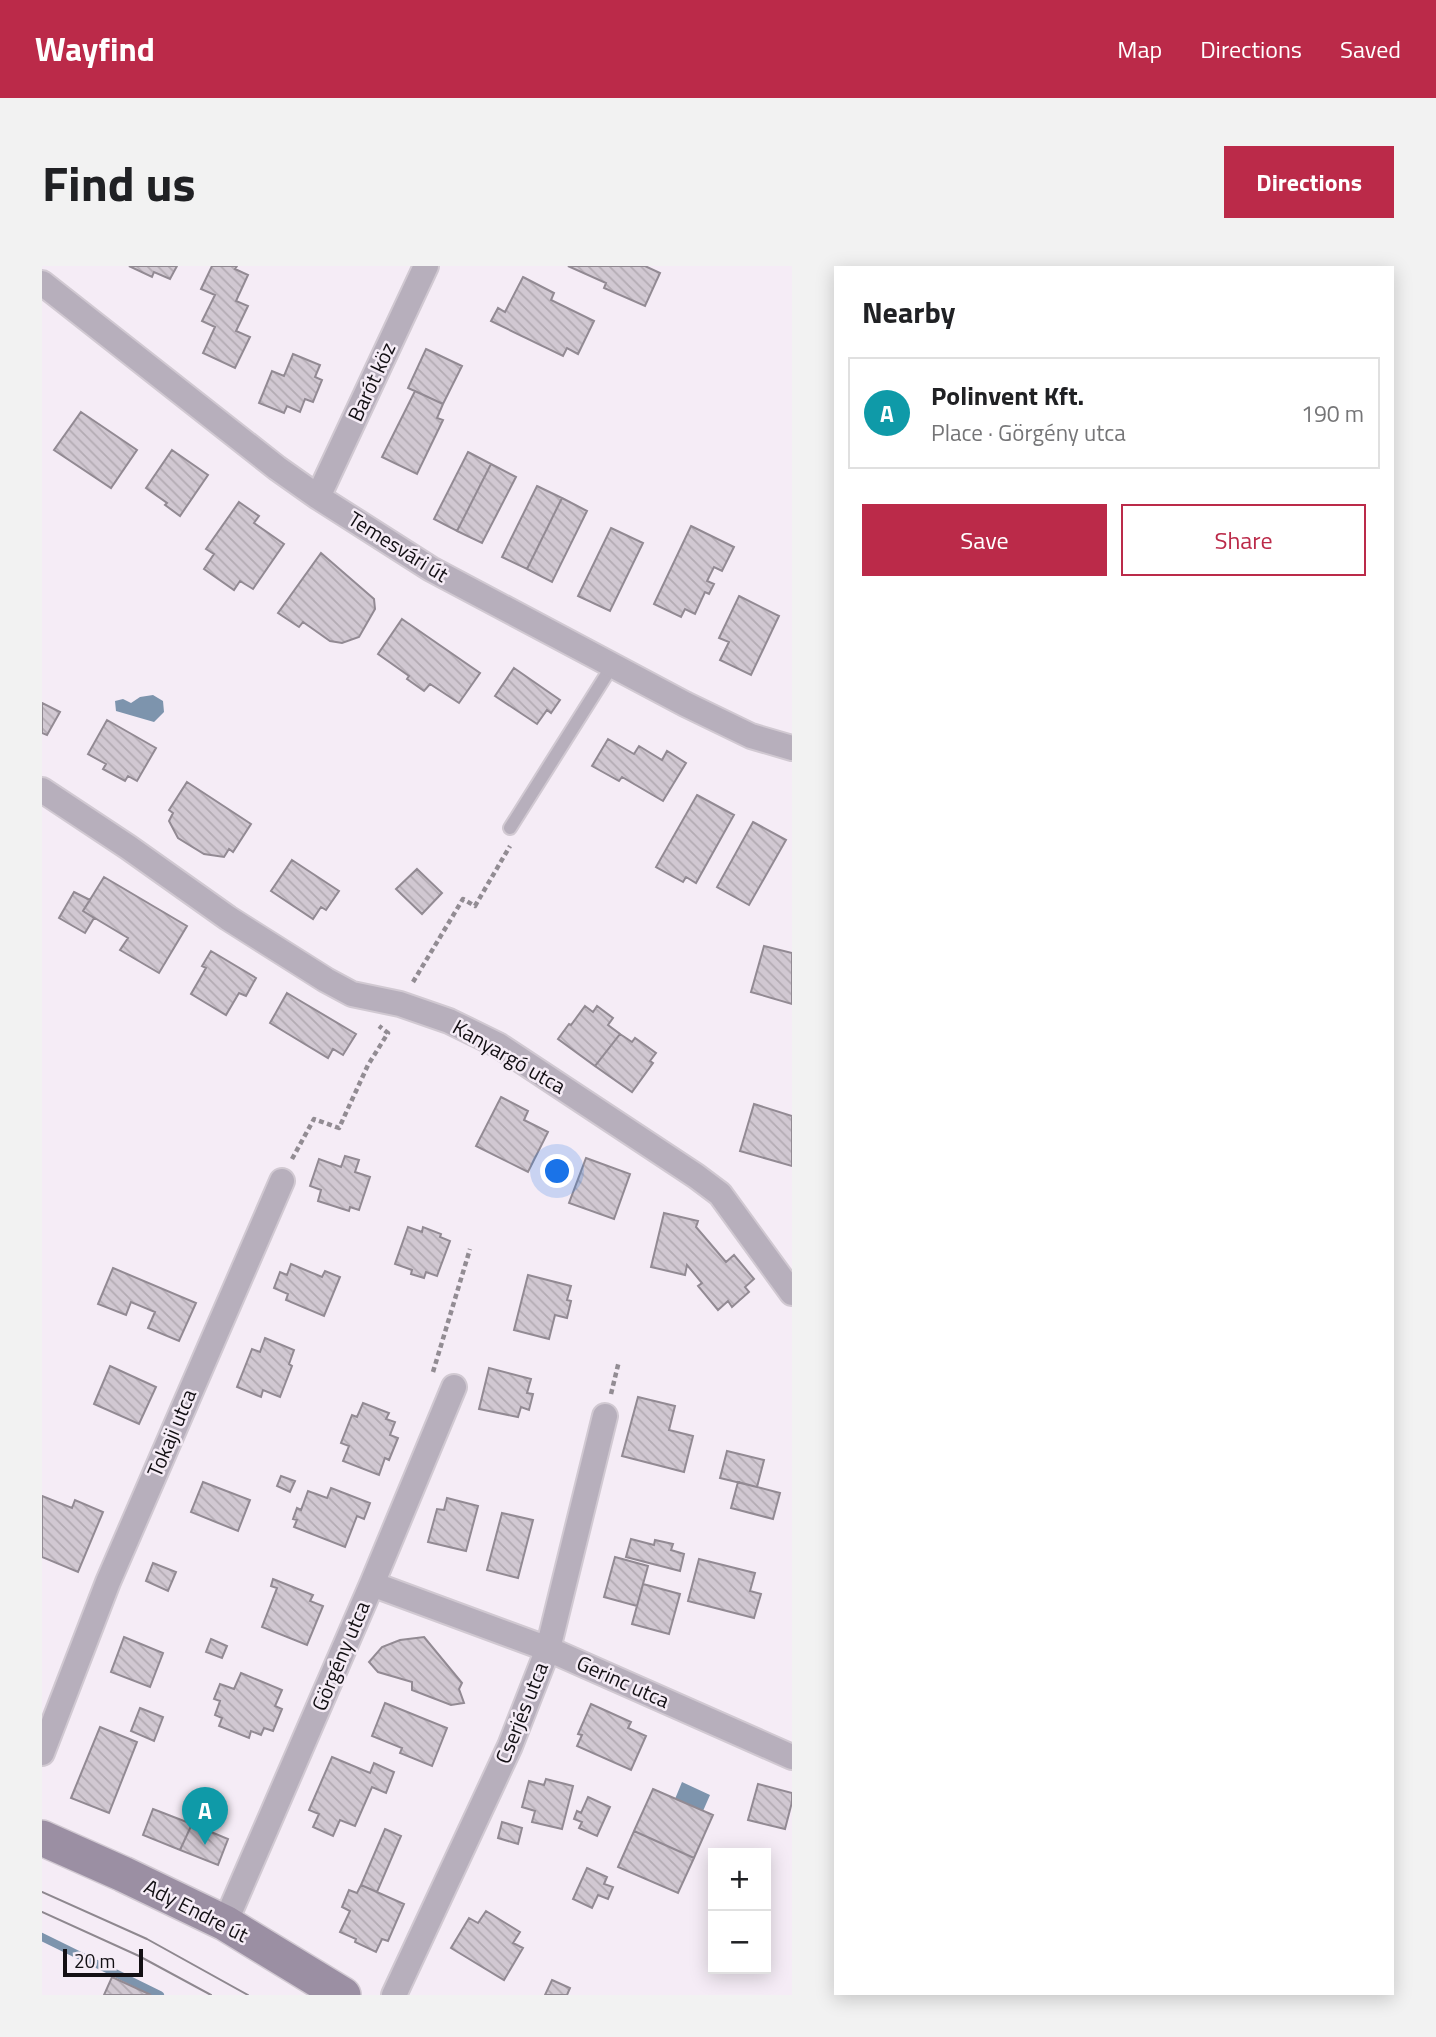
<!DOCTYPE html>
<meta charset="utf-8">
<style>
body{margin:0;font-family:"Titillium Web",sans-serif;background:#f2f2f2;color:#202124}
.controls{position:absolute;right:21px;bottom:21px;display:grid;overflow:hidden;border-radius:0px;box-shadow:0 4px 18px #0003}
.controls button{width:63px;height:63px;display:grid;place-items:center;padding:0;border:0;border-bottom:2px solid #e0e0e0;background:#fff;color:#202124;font:35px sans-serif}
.scale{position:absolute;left:21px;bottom:18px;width:80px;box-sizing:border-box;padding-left:7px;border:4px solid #131014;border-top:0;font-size:19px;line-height:24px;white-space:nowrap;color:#131014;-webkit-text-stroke:5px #f5ecf6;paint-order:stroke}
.you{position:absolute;left:516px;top:906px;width:24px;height:24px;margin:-18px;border:5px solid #fff;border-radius:50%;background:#1a73e8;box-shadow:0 0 0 10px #1a73e833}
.badge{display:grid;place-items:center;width:46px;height:46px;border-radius:50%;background:#bb2a49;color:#fff;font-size:23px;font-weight:700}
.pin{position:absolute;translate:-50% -58px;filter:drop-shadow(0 2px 4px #0008)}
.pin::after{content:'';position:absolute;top:37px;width:24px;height:21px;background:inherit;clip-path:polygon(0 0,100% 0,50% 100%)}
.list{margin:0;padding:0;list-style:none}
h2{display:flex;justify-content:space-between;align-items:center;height:91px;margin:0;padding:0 28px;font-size:30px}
h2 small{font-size:23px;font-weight:400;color:#757577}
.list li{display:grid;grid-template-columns:46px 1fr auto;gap:21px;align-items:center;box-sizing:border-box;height:112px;margin:0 14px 14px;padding:0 14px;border:2px solid #e0e0e0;border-radius:0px}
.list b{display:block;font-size:26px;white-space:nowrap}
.list p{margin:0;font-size:23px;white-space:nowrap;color:#757577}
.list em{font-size:23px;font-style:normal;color:#757577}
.actions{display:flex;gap:14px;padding:21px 28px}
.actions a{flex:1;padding:16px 0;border:2px solid #bb2a49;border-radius:0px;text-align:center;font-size:24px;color:#bb2a49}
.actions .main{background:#bb2a49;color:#fff}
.map{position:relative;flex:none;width:750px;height:1729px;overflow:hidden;border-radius:0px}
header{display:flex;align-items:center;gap:42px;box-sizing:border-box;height:98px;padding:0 35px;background:#bb2a49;color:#fff}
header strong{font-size:33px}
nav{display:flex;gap:38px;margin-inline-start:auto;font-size:24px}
.intro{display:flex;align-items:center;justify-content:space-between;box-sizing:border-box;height:168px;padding:0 42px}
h1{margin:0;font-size:49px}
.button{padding:18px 32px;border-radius:0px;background:#bb2a49;color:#fff;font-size:24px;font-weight:700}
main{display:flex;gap:42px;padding:0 42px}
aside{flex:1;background:#fff;border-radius:0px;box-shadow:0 4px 18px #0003}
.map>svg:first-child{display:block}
.water{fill:#7d94ad}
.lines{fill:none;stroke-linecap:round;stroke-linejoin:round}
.stream{stroke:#7d94ad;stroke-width:8}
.building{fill:url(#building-back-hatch);stroke:#928a93;stroke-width:2}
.lane-casing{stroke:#d1c9d2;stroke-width:16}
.street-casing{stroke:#d1c9d2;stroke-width:28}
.secondary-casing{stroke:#d1c9d2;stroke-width:38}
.path{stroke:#928c93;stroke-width:4.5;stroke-dasharray:5 3.5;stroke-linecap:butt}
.lane{stroke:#b7afbc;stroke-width:12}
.street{stroke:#b7afbc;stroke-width:24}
.secondary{stroke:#9b8fa3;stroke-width:35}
.tram{stroke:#8e888f;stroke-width:2}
.labels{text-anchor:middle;stroke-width:5;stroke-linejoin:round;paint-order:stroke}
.street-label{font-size:21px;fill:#131014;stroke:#f5ecf6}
</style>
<header>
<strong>Wayfind</strong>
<nav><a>Map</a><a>Directions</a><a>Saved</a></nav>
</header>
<div class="intro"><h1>Find us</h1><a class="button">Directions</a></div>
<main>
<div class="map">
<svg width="750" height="1729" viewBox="0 0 750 1729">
<defs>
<pattern id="building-back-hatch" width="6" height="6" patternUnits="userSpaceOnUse" patternTransform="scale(1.75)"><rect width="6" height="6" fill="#d1c8d2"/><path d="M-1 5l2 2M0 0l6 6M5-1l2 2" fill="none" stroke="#b3abb3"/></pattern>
</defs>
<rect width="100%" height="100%" fill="#f5ecf6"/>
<path class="water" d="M111,429l10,6 1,11 -10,10 -38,-11 -1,-10 8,-2 8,4 9,-6z
M640,1516l28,13 -7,16 -28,-12z"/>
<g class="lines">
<path class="stream" d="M0,1671l118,58"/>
</g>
<path class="building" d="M87,0h48l-7,13 -16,-7 -2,5z
M170,0h25l-2,3 13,6 -12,26 12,5 -12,25 14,6 -15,31 -32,-15 12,-26 -13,-6 13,-26 -14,-6z
M526,0h77l15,7 -15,33 -41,-18 2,-5z
M481,11l31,16 -3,7 43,21 -16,33 -11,-6 -4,8 -72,-35 7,-13 7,4z
M384,83l36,17 -19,38 -35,-16z
M251,88l27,11 -5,12 7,3 -9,22 -8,-3 -5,13 -13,-6 -3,7 -25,-10 13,-32 12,5z
M373,125l28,13 -6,14 6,2 -26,54 -35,-17z
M39,146l56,38 -26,38 -57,-38z
M130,184l36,25 -28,41 -15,-11 2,-2 -21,-15z
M426,186l23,12 -34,67 -23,-12z
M449,198l25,13 -34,66 -25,-12z
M495,220l25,12 -35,71 -25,-12z
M520,232l25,13 -35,71 -25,-13z
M197,236l20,14 -5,7 30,21 -31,45 -13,-8 -6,9 -30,-21 10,-15 -8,-5z
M649,260l43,21 -12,24 -8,-4 -7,14 7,3 -5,10 -4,-2 -10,22 -10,-5 -4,8 -27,-13z
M569,262l32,15 -33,68 -32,-15z
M279,287l53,46 1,10 -16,28 -17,6 -12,-2 -27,-19 -4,5 -21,-14z
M697,330l40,20 -28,59 -31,-15 9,-18 -10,-4z
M360,353l78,54 -21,30 -29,-19 -6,7 -17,-12 2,-3 -31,-22z
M472,402l46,32 -9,13 -4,-3 -10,14 -42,-28z
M0,437l18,9 -13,23 -5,-2z
M65,454l49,28 -19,33 -9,-5 -3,5 -22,-12 3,-5 -18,-10z
M566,473l26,15 5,-8 23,14 5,-9 19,12 -23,38 -41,-24 -3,4 -27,-15z
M145,516l64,42 -18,28 -4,-3 -5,8 -20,-3 -26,-16 -9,-17 4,-8 -4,-3z
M655,529l37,20 -38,68 -10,-6 -3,5 -27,-15z
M711,556l33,18 -37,65 -32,-18z
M250,594l47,31 -13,19 -5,-3 -8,12 -42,-28z
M375,603l25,24 -20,21 -26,-25z
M62,611l83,49 -28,47 -39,-23 8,-12 -45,-27z
M32,626l16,8 -7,11 11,7 -9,15 -26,-15z
M722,680l28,7v51l-41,-12z
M169,685l45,27 -10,18 -7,-3 -13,22 -35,-21 15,-26 -4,-2z
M245,727l69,41 -13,21 -10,-6 -5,9 -58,-35z
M543,740l8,6 4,-6 16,12 -5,7 12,9 -25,32 -37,-27 11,-15 2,1z
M578,768l12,8 3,-4 21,15 -6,8 3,2 -21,29 -37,-26z
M459,831l27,14 -4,9 24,12 -20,40 -52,-26z
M712,838l38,12v50l-52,-15z
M303,890l14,4 -4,12 15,5 -11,33 -9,-3 -1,4 -31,-10 3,-11 -11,-4 9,-27 22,8z
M544,892l44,16 -16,45 -45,-16z
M622,947l34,8 -2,6 30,35 8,-7 20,24 -9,8 4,5 -17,15 -4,-6 -10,9 -20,-24 4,-3 -15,-18 -2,10 -34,-8z
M366,961l14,5 1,-5 18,7 -1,3 10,4 -13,35 -11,-4 -2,6 -13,-4 1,-4 -17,-6z
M249,998l31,13 3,-6 15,6 -16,39 -38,-16 2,-6 -14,-6 6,-16 7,3z
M71,1002l83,35 -17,38 -31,-13 7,-16 -24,-10 -5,13 -28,-11z
M486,1009l43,11 -4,14 4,1 -4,17 -12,-3 -6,24 -35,-9z
M223,1072l29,12 -5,14 3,2 -12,31 -17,-7 -2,7 -24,-10 15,-38 8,3z
M68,1100l46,21 -17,37 -45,-20z
M447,1102l42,11 -4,14 6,1 -4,16 -8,-3 -3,10 -39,-8z
M596,1131l37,9 -6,24 24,6 -9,36 -62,-16z
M321,1137l26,10 -3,6 9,3 -5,13 8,3 -9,22 -4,-2 -6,17 -36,-14 6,-15 -8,-3 11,-28 5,2z
M685,1185l37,9 -7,27 -37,-9z
M239,1210l14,5 -5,11 -13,-6z
M161,1216l47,18 -12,31 -47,-19z
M696,1216l42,11 -7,26 -42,-11z
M289,1222l39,15 -6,16 -7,-3 -12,31 -51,-20 3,-7 -4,-1 4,-11 4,2 7,-19 19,7z
M0,1230l30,12 3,-8 28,12 -25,60 -36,-15z
M405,1232l31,8 -12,45 -38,-9 9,-33 7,1z
M460,1247l31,7 -15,58 -31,-8z
M589,1273l23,6 1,-5 18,4 -2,6 13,4 -4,17 -54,-14z
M573,1291l33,9 -11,40 -33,-9z
M657,1293l56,14 -5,18 11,3 -7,24 -66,-17z
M111,1297l23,9 -8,19 -22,-10z
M231,1313l40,16 -3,6 13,5 -16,39 -45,-18 15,-39 -6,-2z
M601,1318l37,10 -11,40 -37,-10z
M82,1371l39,16 -13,34 -39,-15z
M382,1371l38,46 -3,6 5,14 -13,2 -39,-15v-8l-34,-10 -9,-10 13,-15 18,-7z
M169,1373l16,7 -5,12 -16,-6z
M199,1407l41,17 -7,16 7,3 -9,22 -9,-3 -3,7 -10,-4 -2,7 -30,-12 3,-8 -7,-3 5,-14 -6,-2 6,-15 14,5z
M343,1437l62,25 -15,38 -32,-13 2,-5 -30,-12z
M549,1438l40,18 -3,6 18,8 -15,34 -54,-24 5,-11 -4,-1z
M98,1442l23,9 -9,24 -23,-10z
M58,1461l37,15 -28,71 -38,-15z
M290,1491l38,16 4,-10 20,9 -8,21 -14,-6 -17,39 -15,-6 -7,16 -20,-9 6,-13 -10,-4z
M504,1513l27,7 -11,43 -30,-7 3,-11 -13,-4 7,-26 15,4z
M716,1518l34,9v9l-7,27 -37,-9z
M611,1523l60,26 -19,43 -60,-27z
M546,1531l22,10 -13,29 -18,-8 3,-6 -8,-3 3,-8 4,2z
M111,1543l39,15 -12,26 -37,-15z
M460,1556l20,6 -4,16 -20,-6z
M150,1558l36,15 -10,26 -38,-15z
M343,1563l16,7 -24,56 -16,-7z
M592,1565l60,27 -16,35 -60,-26z
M545,1602l20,9 -3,7 9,3 -5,12 -10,-4 -6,13 -19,-9z
M319,1619l43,19 -16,37 -6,-2 -6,13 -21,-10 1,-3 -16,-7 10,-21 -8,-4 7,-17 8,3z
M444,1645l34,21 -7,11 10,5 -19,32 -53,-32 18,-30 9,5z
M70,1711l39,18h-47z
M510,1714l18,8 -3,7h-22z"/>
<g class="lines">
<defs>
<path id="lane" d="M468,562l102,-162"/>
<path id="street" d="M0,17l235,185 41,29 113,72 254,135 66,32 41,12
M276,231l108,-231
M0,524l86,57 100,71 98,62 26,14 48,10 49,17 49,24 198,131 24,18 72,99
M330,1318l176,65 244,108
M0,1487l66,-171 174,-401
M183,1657l147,-339 82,-197
M352,1729l116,-249 38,-97 57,-233"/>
<path id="secondary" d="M0,1572l81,36 102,49 118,72"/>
</defs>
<use href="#lane" class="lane-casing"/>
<use href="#street" class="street-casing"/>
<use href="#secondary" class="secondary-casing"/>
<path class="path" d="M371,716l50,-83 12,7 35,-60
M250,893l22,-40 25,9 29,-63 20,-32 -9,-7
M391,1106l37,-123
M569,1128l8,-33"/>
<use href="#lane" class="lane"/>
<use href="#street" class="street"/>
<use href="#secondary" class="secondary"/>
<path class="tram" d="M0,1626l105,47 101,56
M0,1646l97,44 72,39"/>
</g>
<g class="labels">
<g class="street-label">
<text transform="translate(330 116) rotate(-65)" y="7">Barót köz</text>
<text transform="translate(356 281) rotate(32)" y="7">Temesvári út</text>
<text transform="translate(467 791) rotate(30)" y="7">Kanyargó utca</text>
<text transform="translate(130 1167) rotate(-67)" y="7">Tokaji utca</text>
<text transform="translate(299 1390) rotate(-67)" y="7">Görgény utca</text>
<text transform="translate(581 1416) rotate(24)" y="7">Gerinc utca</text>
<text transform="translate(480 1447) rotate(-68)" y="7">Cserjés utca</text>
<text transform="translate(154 1645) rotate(27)" y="7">Ady Endre út</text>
</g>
</g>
</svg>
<div class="controls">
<button>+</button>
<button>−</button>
</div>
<div class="scale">20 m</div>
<div class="you"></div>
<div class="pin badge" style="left:163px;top:1579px;background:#0f9aa8">A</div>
</div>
<aside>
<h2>Nearby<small></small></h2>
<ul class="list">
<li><span class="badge" style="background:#0f9aa8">A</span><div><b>Polinvent Kft.</b><p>Place · Görgény utca</p></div><em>190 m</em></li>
</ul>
<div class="actions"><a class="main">Save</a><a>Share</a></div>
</aside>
</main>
